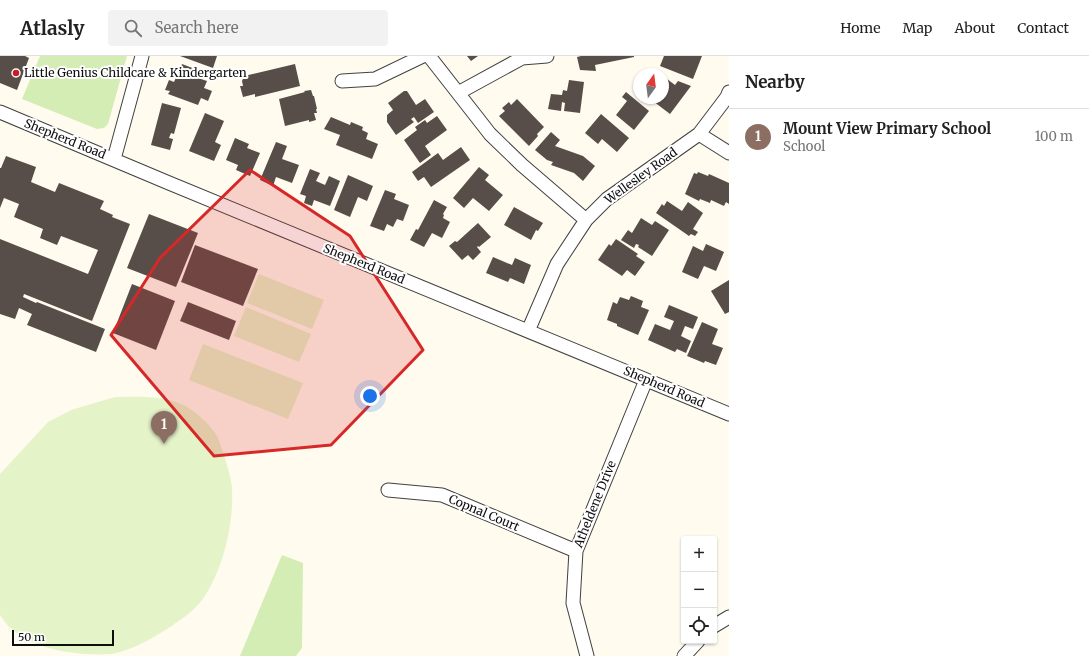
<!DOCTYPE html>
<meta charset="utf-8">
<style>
body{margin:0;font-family:Merriweather,serif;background:#f2f2f2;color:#222}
.controls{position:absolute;right:12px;bottom:12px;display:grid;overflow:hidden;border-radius:4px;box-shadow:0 1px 3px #0004}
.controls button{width:36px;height:36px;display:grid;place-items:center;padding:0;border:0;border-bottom:1px solid #e0e0e0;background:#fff;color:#222;font:20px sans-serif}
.compass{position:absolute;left:633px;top:12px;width:36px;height:36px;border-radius:50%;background:#fff;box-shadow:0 1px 3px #0004;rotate:14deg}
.scale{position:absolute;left:12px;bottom:10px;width:102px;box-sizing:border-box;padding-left:4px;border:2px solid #0e0e0e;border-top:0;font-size:11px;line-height:14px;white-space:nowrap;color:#0e0e0e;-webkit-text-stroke:3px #fff;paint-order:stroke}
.you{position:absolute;left:370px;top:340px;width:14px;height:14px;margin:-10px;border:3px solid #fff;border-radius:50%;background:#1a73e8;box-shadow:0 0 0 6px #1a73e833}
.badge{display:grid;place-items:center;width:26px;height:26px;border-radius:50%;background:#c91b28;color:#fff;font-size:13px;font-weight:700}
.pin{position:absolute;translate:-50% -33px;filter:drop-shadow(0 1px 2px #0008)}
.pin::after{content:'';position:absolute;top:21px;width:14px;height:12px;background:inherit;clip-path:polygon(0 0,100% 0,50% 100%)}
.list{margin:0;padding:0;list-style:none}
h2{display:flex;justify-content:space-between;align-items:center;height:52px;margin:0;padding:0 16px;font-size:17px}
h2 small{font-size:13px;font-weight:400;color:#767676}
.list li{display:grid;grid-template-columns:26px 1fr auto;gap:12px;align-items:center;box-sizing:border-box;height:56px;padding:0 16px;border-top:1px solid #e0e0e0}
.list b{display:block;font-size:15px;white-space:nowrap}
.list p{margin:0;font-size:13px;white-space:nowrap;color:#767676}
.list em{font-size:13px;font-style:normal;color:#767676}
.icon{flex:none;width:22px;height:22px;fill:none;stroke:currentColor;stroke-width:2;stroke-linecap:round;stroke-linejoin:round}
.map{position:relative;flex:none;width:729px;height:600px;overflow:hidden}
header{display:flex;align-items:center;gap:24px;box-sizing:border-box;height:56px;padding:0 20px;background:#fff;border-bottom:1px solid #e0e0e0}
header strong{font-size:19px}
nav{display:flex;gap:22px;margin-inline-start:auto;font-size:14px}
.search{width:280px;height:36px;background:#f2f2f2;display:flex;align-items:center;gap:10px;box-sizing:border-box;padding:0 14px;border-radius:4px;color:#767676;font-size:15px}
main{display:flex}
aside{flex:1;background:#fff}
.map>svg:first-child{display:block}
.green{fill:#d4edb5}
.pitch{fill:#e5f3c8}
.building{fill:#584e49}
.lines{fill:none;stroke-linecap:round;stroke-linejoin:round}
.street-casing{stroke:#414141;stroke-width:15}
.street{stroke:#fff;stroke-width:13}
.marked{fill:#d62828;fill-opacity:0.2;stroke:#d62828;stroke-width:3;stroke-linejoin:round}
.poi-dot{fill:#c91b28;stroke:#fff;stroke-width:1.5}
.labels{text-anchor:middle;stroke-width:4;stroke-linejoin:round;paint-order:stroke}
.poi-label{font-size:12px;fill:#0e0e0e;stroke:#fff;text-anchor:start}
.street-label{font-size:12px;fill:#0e0e0e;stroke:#fff}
</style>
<header>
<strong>Atlasly</strong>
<div class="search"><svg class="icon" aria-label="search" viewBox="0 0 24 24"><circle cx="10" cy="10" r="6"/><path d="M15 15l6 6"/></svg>Search here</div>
<nav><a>Home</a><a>Map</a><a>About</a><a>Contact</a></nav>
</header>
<main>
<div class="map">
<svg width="729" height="600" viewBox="0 0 729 600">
<rect width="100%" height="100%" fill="#fffbef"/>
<path class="green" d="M40,0h87l-19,68 -4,4 -7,1 -75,-30z
M282,499l21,8 -1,85 -6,8h-56z"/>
<path class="pitch" d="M259,218l65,26 -12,29 -65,-26z
M246,251l65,27 -12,28 -65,-26z
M203,288l100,39 -15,36 -99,-39z
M115,341c22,0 45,-2 66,7 11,4 30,21 36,32 4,8 15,43 15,52 2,36 -9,83 -30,112 -9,12 -23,21 -35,29 -17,11 -36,21 -55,25 -32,2 -76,-3 -100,-25 -5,-3 -8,-9 -12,-14v-141l48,-52 23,-12z"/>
<path class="building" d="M0,0h25l4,2 -12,32 -17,-7z
M180,0h37l-4,12z
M467,0h11l-7,5z
M581,0h53v1l-39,8 1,6 -16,-1 -3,-13z
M664,0h38l-9,23 -33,-13z
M182,8l13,5 -3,7 15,5 -3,7 8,3 -4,10 -7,-3 -3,7 -30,-11 2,-3 -5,-1 4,-10 5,2z
M295,8l5,22 -45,11v-3l-12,3 -3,-11h3l-1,-5 2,-5z
M654,14l6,4h-9z
M663,20l12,9 3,-4 13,5 -21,28 -21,-16h14z
M569,24l15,2 -4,31 -16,-2 1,-8 -3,-1 -1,9 -13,-2 3,-15 11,1 1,-5 4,1z
M311,34l2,6h1l3,13h-1l1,4h-3l2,7 -7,2v-2l-24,6 -6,-27 26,-7 -1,-1z
M404,35h3l9,14 9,-6 9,13 -16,11 -4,-6 -3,2 3,3 -18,13 -9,-13v-7l6,-5 -5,-7z
M626,36l23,19 -15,19 -18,-15 11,-14 -5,-4z
M517,43l27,28 -7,7 1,2 -9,10 -30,-30 6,-5 -3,-3 7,-6 2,3z
M162,47l19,5 -7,26 -3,-1 -2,5 4,1 -3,11 -19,-5z
M205,57l19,8 -9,21 6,3 -7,16 -25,-10z
M601,58l28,24 -12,14 -15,-13 -4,5 -13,-11z
M437,60l10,14 -22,16 6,9 -11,8 -16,-23 13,-10 -2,-3 10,-7 2,3z
M331,61l19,8 1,-3 12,5 -1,3 6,3 -2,6 12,5 -6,15 -36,-14 4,-10 -16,-6z
M551,76l9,8 -5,6 28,10 12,10 -12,15 -9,-8 -23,-8 2,-3 -6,-2 -12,-10z
M235,82l14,6 -2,4 13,5 -10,23 -14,-6 2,-5 -12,-5z
M276,86l11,4 -5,13 17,6 -7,18 -16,-6 -3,9 -13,-6z
M461,91l9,13 -39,27 -7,-10 -6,4 -6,-9 26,-19 5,7z
M6,100l30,11 -5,15 24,10 4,-9 45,18 -4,8 13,6 -1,2 18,7 -38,97 -68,-27 -1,3 13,6 1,-1 68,27 -9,23 -69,-27 5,-11 -13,-6 -4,11 -15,-5v-75l88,35 10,-24 -37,-14 -4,9 -17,-7 3,-9 -29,-12 5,-13 -15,-6 -4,10v-40h1z
M479,111l10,8 -4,5 18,15 -14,16 -16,-13 -9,10 -11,-10z
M310,113l10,4 -4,8 9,4 4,-9 11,5 -10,25 -16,-6 -2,6 -8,-3 2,-7 -6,-2z
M698,116l10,4 1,-2 20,9v21l-3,-2 -2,4 -13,-6 -1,3 -10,-4 -1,2 -14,-7 9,-21 3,1z
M348,119l25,11 -6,15 -9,-4 -8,20 -16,-7z
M385,134l11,4 -2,5 15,6 -6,16 -6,-2 -4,8 -6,-3 -3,7 -14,-5z
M434,144l13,7 -4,7 1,1 -1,3 7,4 -8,16 -10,-5 -8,14 -14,-7 6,-11 2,1z
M667,145l15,10 6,-9 15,11 -10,16 5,3 -3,4 -4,-2 -2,2 -33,-23 6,-9 2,2z
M514,151l29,16 -5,8 -2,-1 -5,10 -27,-15z
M149,158l49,19 -22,54 -49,-19z
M641,162l11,7 3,-4 14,9 -17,26 -14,-9 1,-2 -3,-1 -2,4 -13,-8 7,-10 4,3z
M478,167l13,14 -12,10 -1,-1 -1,1 4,5 -8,8 -5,-5 -6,5 -13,-14 6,-5 2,1z
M616,183l22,15 -2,2 9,6 -10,14 -8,-6 -5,6 -24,-16 11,-16 2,2z
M706,188l18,8 -8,19 -12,-5 -6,13 -16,-7 11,-26 10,5z
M195,189l63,24 -15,37 -62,-24z
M493,201l19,8 3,-7 16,7 -7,19 -14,-6 -2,4 -22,-9z
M729,224v32l-4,2 -14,-23z
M132,228l43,17 -19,49 -43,-17z
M631,240l12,5 -2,6 8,3 -11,25 -21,-9v-2l-10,-4 6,-18 4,2 3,-7 9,3z
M188,246l48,19 -7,19 -49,-19z
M669,249l29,12 -5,12 -8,-3 -4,10 10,5 -5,12 -9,-4 -2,3 -27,-12 7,-16 15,6 4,-9 -10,-4z
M702,266l16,7 -6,15 11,4 -7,17 -11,-4 -1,2 -17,-7z"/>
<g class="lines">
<defs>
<path id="street" d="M429,0l61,78 32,31 64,55
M342,25l33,-2 48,-23
M458,37l64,-35 25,-2
M0,56l169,71 560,231
M699,78l30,19
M114,103l28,-103
M528,275l29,-67 29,-44 21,-21 92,-65 28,-37 2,-5
M388,434l54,5 134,56
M714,570l15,-9
M587,600l-14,-53 3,-52 70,-171
M684,600l14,-15"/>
</defs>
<use href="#street" class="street-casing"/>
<use href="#street" class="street"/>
</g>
<path class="marked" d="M250,114l100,66 73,114 -92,95 -117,11 -103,-121 49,-77z"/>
<circle class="poi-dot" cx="16" cy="17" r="4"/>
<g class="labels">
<g class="poi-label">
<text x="24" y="21">Little Genius Childcare &amp; Kindergarten</text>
</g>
<g class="street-label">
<text transform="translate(65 83) rotate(22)" y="4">Shepherd Road</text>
<text transform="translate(641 120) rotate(-36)" y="4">Wellesley Road</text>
<text transform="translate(364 208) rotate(22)" y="4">Shepherd Road</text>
<text transform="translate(664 331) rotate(23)" y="4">Shepherd Road</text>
<text transform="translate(595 448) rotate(-68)" y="4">Atheldene Drive</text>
<text transform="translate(484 457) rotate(23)" y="4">Copnal Court</text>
</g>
</g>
</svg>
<div class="controls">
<button>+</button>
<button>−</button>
<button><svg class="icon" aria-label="locate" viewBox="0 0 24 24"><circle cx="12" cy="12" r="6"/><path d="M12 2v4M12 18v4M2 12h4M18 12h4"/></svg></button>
</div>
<svg class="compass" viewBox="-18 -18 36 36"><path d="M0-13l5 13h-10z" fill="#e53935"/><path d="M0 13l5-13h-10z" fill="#767676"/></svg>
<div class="scale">50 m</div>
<div class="you"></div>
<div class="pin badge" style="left:164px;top:388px;background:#8d6e63">1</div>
</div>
<aside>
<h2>Nearby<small></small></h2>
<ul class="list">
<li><span class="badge" style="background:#8d6e63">1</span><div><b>Mount View Primary School</b><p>School</p></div><em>100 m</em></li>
</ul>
</aside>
</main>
